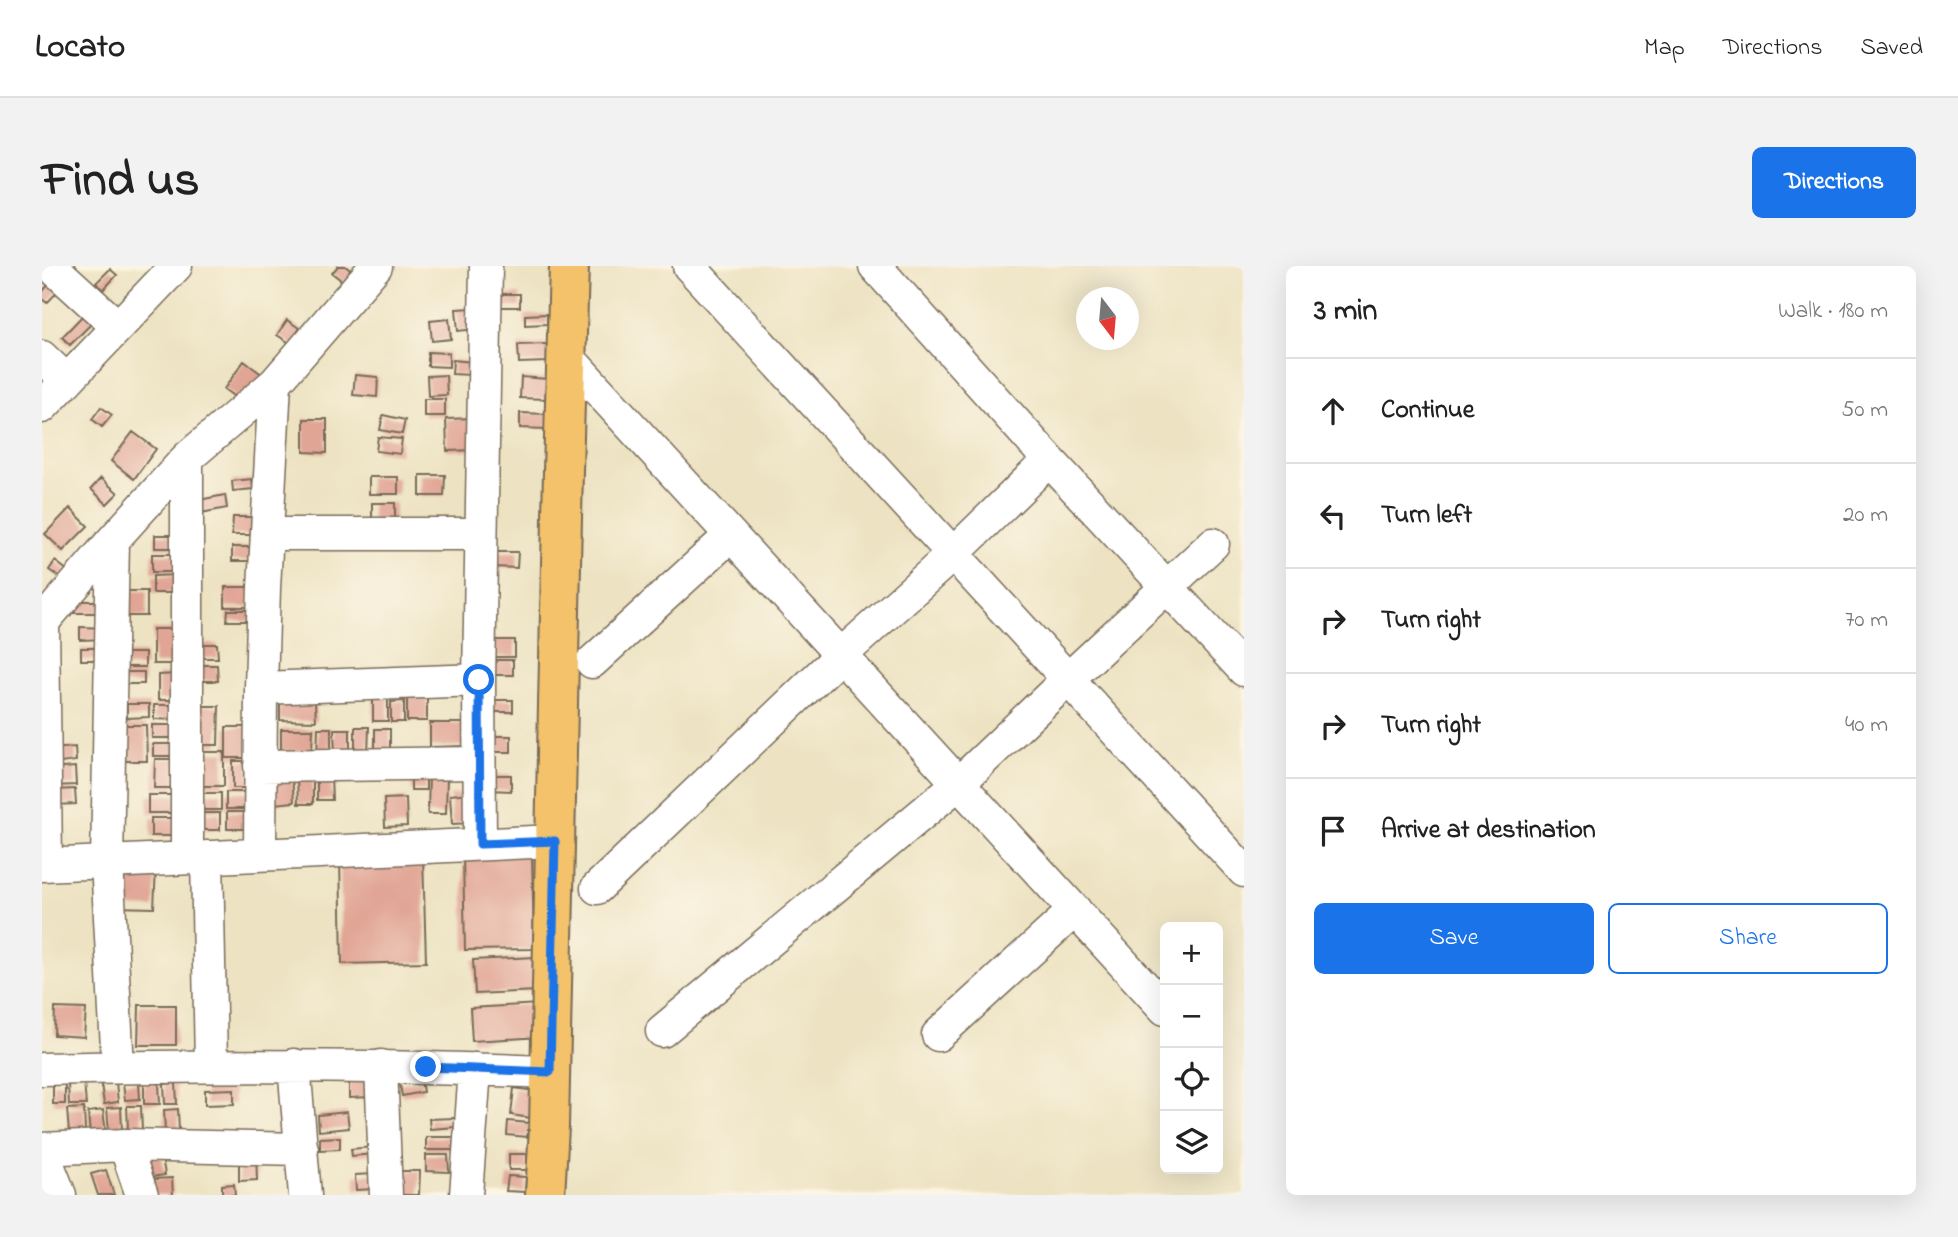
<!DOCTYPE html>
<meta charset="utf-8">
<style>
body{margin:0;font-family:"Indie Flower",sans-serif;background:#f2f2f2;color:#222}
.controls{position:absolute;right:21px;bottom:21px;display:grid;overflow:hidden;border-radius:10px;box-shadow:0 7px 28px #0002}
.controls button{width:63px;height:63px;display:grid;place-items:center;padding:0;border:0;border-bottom:2px solid #e0e0e0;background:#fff;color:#222;font:35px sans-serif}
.compass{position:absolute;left:1034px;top:21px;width:63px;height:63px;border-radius:50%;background:#fff;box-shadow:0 7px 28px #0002;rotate:164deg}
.stop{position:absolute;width:21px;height:21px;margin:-16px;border:5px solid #1a73e8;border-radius:50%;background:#fff}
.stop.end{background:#1a73e8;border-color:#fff;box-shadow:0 2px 7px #0008}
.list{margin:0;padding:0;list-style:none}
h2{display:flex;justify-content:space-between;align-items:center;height:91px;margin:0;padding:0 28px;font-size:30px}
h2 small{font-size:23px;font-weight:400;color:#767676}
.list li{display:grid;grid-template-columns:46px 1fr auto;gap:21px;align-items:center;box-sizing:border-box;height:105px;padding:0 28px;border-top:2px solid #e0e0e0}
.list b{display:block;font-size:26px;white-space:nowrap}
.list em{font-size:23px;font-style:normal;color:#767676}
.actions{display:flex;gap:14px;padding:21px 28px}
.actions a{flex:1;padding:16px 0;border:2px solid #1a73e8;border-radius:10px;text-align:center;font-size:24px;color:#1a73e8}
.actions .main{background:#1a73e8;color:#fff}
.icon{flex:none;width:38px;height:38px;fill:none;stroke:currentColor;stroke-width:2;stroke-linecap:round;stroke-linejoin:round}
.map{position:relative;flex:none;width:1202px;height:929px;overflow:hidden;border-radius:10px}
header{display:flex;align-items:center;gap:42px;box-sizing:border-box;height:98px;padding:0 35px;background:#fff;border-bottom:2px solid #e0e0e0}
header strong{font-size:33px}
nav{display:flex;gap:38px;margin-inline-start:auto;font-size:24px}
.intro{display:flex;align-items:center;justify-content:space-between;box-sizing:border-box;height:168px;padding:0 42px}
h1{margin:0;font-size:49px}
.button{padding:18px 32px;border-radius:10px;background:#1a73e8;color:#fff;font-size:24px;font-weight:700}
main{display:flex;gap:42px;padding:0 42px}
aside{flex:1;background:#fff;border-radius:10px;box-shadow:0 7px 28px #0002}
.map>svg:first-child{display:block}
.building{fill:#e1a595}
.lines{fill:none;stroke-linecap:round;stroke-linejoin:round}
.minor-casing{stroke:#796b58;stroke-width:35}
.major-casing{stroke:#796b58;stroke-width:42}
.minor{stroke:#fff;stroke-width:32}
.major{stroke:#f3c26a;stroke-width:38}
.route{stroke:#1a73e8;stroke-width:9}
</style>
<header>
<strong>Locato</strong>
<nav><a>Map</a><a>Directions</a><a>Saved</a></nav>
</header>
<div class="intro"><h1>Find us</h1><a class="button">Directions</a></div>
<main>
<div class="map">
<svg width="1202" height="929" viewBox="0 0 1202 929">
<rect width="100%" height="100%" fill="#fcf5e5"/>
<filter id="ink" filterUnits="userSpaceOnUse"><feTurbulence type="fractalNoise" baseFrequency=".0143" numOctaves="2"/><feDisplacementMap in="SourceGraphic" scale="14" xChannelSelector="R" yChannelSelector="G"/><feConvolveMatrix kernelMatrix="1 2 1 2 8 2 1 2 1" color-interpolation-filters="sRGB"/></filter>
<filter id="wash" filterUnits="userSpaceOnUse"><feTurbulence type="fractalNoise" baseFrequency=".00686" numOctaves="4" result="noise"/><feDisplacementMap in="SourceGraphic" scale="28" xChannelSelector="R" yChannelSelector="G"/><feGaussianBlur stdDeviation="1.57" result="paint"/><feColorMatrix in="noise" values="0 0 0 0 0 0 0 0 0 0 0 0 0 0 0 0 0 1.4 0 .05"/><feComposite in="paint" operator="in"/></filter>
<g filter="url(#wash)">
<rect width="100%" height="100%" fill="#ede3c3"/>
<g id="blocks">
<path class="building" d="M296,0h7l12,9 -8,11 -17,-13z
M68,3l7,6 -14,15 -7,-7z
M11,14l8,8 -14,15 -5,-4v-7z
M451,28h27v13h-27z
M432,42l1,21 -17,2 -2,-22z
M45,45l9,8 -26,26 -8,-8z
M505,48v10l-22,1v-10z
M407,53l2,20 -19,2 -2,-20z
M245,54l18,12 -9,15 -19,-12z
M505,78l1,18 -29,1 -1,-18z
M386,86l21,1v14l-21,-1z
M411,94l19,2 -1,13 -19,-1z
M202,95l20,15 -20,28 -20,-15z
M313,109l23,2 -1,20 -24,-2z
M404,109l1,20 -19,1 -1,-20z
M479,111l27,2 -1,20 -27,-1z
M382,133h21v17h-21z
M59,141l11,8 -10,12 -10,-8z
M478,147l27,1v15l-27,-1z
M341,149l22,5 -3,14 -22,-4z
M433,152l1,32 -29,1 -1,-32z
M262,153h23v34l-23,-1z
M91,166l23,17 -22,30 -23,-18z
M336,171l24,2 -2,15 -24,-3z
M378,209h25l-1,21h-24z
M327,211h29v17h-29z
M59,212l17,15 -11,11 -16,-15z
M210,213l1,10 -20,2 -1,-10z
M183,229l2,13 -26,5 -2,-13z
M330,237h23v25h-23z
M28,242l18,18 -25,25 -18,-17z
M191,251h20v18h-21z
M113,269h20l-1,13h-19z
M190,281h18l-1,14h-17z
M452,286h24l-1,16 -23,-1z
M110,288h23v18h-23z
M13,295l13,10 -6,8 -13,-9z
M135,309v18h-24v-17z
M183,321h25v20h-25z
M84,325h21v25h-21z
M30,335h31v12h-32z
M186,344h23l1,11h-25z
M38,361l26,1v11l-26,1z
M111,363h21l-1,35h-20z
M445,374h28v17h-28z
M157,378h18l1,14h-19z
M39,382h27v12h-27z
M81,387h22v14h-22z
M446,394h25v15h-24z
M155,399h20l1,16h-21z
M78,406h24v12h-24z
M136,408l-1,26h-19v-25z
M385,428v27h-20v-26z
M331,429l15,1v25h-15z
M446,434h25v12h-25z
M238,435h35l1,20 -36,-1z
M362,435v21h-13v-20z
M85,438h22v13l-22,1z
M112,439h23v15l-23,-1z
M156,440h21l-1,39h-20z
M388,457h39v23l-39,1z
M80,459h24l1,36h-25z
M110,459h26l-1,13h-25z
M184,461h22l-1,31h-21z
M313,461h14l-1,28h-13z
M276,462h13v30h-14z
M239,463h32l-1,22h-31z
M292,463h16v28h-15z
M333,463h15v25h-15z
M445,470h24v16h-24z
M111,478h25v12h-25z
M33,481l1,14 -23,3 -2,-15z
M152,486h30v34h-30z
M113,493h20v29h-21z
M191,495h16v27h-16z
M369,499h15v25h-15z
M33,501l1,18 -24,1 -1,-17z
M387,508l18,1 -1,39h-18z
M289,509l1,25h-15v-24z
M447,509h22v16l-22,-1z
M250,510l2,26 -20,2 -2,-26z
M255,510h16v28h-15z
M33,523l1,15 -21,1 -1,-15z
M184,526h23v17h-23z
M155,527h24v17h-25z
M426,527l2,30 -18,1 -2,-29z
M106,529h28v18h-28z
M364,532l1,28 -22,1 -1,-28z
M185,546h21v17h-21z
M155,547h23v17h-23z
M109,552h25l1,18h-26z
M381,589l3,107 -84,2 -2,-107z
M490,589l2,94 -69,1 -2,-94z
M74,600l40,2 -2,40 -40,-1z
M494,691l1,34 -62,3 -2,-34z
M497,738l2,33 -69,4 -2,-33z
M97,739h37v40h-38z
M13,742l31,1 -2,28 -30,-2z
M328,813l1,18 -22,1v-18z
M379,814l2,12 -21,4 -2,-12z
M42,816l2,23h-17l-1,-22z
M74,816l2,20 -14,2 -3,-20z
M97,816l1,17 -15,1 -2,-17z
M11,817h12v21h-12z
M102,817h15l1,21h-16z
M134,817l1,21h-12l-1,-20z
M472,822l21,3 -4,27 -20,-3z
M192,823v15l-29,1v-15z
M85,840h14l1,24 -14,1z
M79,841l1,24 -13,1 -2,-24z
M42,842l1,24 -16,1 -2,-24z
M136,843l1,22h-14l-1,-21z
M61,844l3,23 -16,1 -2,-22z
M305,846l2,16 -30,3 -1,-16z
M413,852l1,9 -26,2 -1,-10z
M466,855l21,2 -2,14 -20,-2z
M298,871v12l-20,1v-12z
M384,871h32v13h-32z
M331,881l1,7 -22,2 -1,-7z
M197,886h17l1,28 -18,1z
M467,888h18v16h-18z
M384,889h22l1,17 -23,-1z
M120,891l3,18 -21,3 -2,-19z
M64,904l8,25h-16l-7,-21z
M358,905h20l-1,24h-20z
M332,908l1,15 -19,1 -1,-15z
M466,910l18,1 -1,15 -19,-1z
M130,912l1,17h-19l-1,-16z
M192,918l1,11h-13v-10z"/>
</g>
</g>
<g filter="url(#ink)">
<use href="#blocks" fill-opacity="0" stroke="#796b58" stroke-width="2"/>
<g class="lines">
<defs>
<path id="minor" d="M9,0l67,61
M647,0l555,605
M833,0l174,194 195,210
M524,89l599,654
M0,91l25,24
M0,141l134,-141
M145,192v400
M225,268h214
M71,274l-6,322 11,205
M1,356l3,242
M0,357l71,-83 74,-82 88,-75
M550,396l139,-127
M219,422l218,-8
M218,500l219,-3
M438,578l-1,-164 7,-414
M218,588l1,-166 3,-100 11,-205 101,-117
M165,591l4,208
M0,599l513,-24
M555,622l244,-233 112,-101 96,-94
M620,765l297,-248 109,-104 145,-135
M896,769l137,-125
M252,799l11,130
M339,800l5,129
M0,803c170,-4 339,-4 508,3
M83,879l17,50
M0,883l83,-4 177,4
M0,884l18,45
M424,929l9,-126"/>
<path id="major" d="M503,929l4,-68 14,-656 6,-205"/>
</defs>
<use href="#minor" class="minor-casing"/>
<use href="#major" class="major-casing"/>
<use href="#minor" class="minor"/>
<use href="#major" class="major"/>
</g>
</g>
<g class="lines" filter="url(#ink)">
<path class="route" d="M384,801l124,5 5,-231 -75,3 -1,-164"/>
</g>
</svg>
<div class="controls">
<button>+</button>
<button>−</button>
<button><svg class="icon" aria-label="locate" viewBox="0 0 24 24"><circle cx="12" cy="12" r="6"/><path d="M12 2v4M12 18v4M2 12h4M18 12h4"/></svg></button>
<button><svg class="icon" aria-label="layers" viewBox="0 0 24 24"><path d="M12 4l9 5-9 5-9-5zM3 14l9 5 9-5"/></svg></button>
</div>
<svg class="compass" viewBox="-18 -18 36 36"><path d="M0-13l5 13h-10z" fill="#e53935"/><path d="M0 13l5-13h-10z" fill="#767676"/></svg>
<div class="stop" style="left:437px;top:414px"></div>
<div class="stop end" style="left:384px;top:801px"></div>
</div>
<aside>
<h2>3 min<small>Walk · 180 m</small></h2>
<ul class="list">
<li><svg class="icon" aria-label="ahead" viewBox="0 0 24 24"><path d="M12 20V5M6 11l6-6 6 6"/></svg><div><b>Continue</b></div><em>50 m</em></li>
<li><svg class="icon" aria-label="left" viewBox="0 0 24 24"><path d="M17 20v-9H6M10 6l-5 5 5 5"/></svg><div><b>Turn left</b></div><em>20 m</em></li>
<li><svg class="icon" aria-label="right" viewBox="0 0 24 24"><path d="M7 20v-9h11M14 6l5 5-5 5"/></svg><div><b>Turn right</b></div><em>70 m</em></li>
<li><svg class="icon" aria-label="right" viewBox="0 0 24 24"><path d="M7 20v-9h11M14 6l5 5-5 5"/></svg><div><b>Turn right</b></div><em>40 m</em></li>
<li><svg class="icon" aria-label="arrive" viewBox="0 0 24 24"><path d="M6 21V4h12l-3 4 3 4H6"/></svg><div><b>Arrive at destination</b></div></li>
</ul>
<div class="actions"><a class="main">Save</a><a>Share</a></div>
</aside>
</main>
